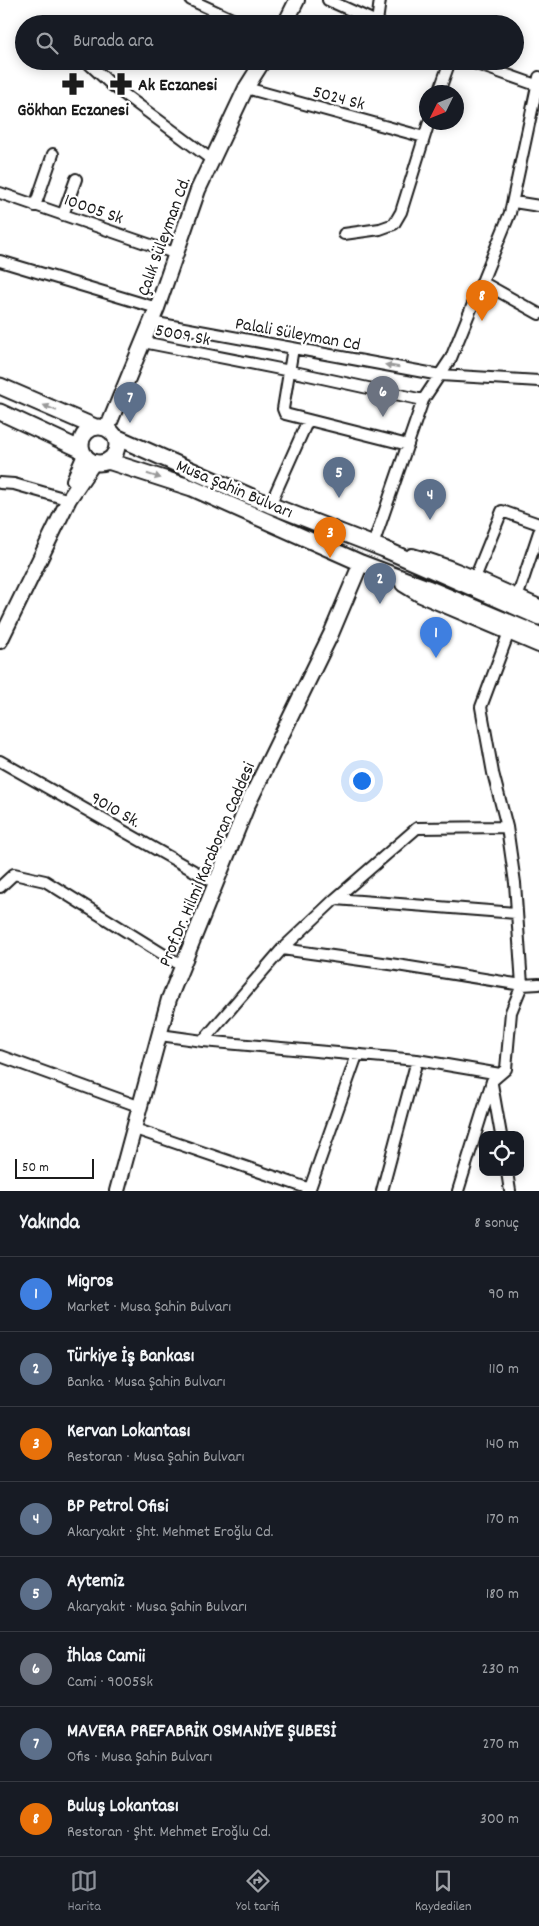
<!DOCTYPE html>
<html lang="tr">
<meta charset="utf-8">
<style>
body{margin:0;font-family:Dekko,sans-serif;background:#20242c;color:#f1f3f6}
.controls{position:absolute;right:15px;bottom:15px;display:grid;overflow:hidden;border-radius:10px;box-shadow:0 2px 12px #0003}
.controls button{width:45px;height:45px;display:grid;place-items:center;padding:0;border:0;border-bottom:1px solid #363941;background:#171b24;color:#f1f3f6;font:25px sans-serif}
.compass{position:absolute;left:419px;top:85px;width:45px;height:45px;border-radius:50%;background:#171b24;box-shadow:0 2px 12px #0003;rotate:227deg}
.scale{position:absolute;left:15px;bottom:12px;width:79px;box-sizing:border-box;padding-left:5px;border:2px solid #1c1c1c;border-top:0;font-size:14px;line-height:18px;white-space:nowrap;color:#1c1c1c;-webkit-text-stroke:4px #fff;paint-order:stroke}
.you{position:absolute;left:361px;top:780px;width:18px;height:18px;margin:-12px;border:4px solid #fff;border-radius:50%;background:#1a73e8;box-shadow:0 0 0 8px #1a73e833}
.badge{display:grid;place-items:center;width:32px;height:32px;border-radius:50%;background:#8c9099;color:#fff;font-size:16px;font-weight:700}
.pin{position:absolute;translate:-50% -41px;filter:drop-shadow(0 1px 2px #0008)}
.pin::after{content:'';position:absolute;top:26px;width:18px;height:15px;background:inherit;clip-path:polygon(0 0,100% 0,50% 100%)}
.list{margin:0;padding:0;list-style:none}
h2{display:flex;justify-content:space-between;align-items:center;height:65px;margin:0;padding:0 20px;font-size:21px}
h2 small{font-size:16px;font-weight:400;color:#9ea1a6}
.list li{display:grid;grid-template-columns:32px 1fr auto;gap:15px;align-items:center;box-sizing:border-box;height:75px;padding:0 20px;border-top:1px solid #363941}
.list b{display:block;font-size:19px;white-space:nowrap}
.list p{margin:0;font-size:16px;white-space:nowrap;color:#9ea1a6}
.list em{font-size:16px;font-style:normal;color:#9ea1a6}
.icon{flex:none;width:28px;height:28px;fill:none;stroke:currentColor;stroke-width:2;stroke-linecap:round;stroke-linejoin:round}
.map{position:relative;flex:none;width:539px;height:1191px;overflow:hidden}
.search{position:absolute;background:#171b24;box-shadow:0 2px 12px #0003;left:15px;right:15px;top:15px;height:55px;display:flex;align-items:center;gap:12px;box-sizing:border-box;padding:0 18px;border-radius:28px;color:#9ea1a6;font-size:19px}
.sheet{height:665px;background:#171b24}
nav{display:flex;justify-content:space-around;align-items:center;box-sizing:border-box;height:70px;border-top:1px solid #363941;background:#171b24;font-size:14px;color:#9ea1a6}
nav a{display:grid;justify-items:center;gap:2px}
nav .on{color:#8c9099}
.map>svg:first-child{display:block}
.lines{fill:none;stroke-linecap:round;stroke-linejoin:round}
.street-casing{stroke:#1c1c1c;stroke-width:14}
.secondary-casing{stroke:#1c1c1c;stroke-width:18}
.primary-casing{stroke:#1c1c1c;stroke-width:19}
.street{stroke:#fff;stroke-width:10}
.secondary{stroke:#fff;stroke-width:14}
.primary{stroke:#fff;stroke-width:15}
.oneway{fill:#999}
.labels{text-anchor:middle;stroke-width:4.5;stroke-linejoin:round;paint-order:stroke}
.poi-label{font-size:18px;font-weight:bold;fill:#1c1c1c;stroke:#fff;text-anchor:start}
.street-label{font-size:18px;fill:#1c1c1c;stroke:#fff}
</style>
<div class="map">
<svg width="539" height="1191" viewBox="0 0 539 1191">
<rect width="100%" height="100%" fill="#fff"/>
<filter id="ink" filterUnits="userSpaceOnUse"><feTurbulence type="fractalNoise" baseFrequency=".02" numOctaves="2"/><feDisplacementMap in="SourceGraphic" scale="10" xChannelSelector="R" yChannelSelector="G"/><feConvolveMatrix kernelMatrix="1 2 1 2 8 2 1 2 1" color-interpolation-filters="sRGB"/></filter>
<g filter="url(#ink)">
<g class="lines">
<defs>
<path id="street" d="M191,0l52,24
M328,0l53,24
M377,22l3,-22
M86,61l27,25 99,74
M468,61l68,24
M246,88l178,49
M439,92l11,-31
M0,193l177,61
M514,202l25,4
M35,206l18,-52
M63,215l13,-36
M344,234l36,-5 14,-5 7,-12 28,-90
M0,261l157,47
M482,282l57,32
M151,322l289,53 99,6
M143,342l147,29 133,29
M293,348l-10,61 2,5 123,31
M0,483l14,1 49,14
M270,505l38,-85
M373,545l50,-145 28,-42 59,-145 29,-136
M475,578l27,-67 37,13
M517,598l22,-66
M0,761l217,123
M0,887l14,-13 31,7 137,85
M335,899l181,14
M282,949l115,16 125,20 17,-1
M160,1035l43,6 214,19 83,14
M203,1041l79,-92 53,-50 82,-71 90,-1
M0,1056l141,51
M492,1084l9,51
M135,1129l175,60
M507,1172l3,19
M309,1191l48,-136
M382,1191l35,-131
M458,1191l34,-110 14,-12 5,-57 11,-27 -7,-102 -8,-56 -14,-54 -12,-66 28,-75"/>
<path id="secondary" d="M285,24l12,-24
M107,429l50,-121 41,-118 48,-102 17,-27
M74,480l11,-25
M412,556c45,12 85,33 127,51
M403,584l18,11 118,50
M0,641l69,-142 25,-37
M117,1191l52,-192 78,-193 84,-172 30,-71"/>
<path id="primary" d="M0,386l95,41
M0,412l82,38
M81 445a18 18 0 1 1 36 0a18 18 0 1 1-36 0Z
M116,437l154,68 114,44 155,68
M108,461l84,27 169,75 66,25 112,47"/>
</defs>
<use href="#street" class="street-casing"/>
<use href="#secondary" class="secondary-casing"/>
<use href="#primary" class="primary-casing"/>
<use href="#street" class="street"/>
<use href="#secondary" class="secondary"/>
<use href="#primary" class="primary"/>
</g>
<defs><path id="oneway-solid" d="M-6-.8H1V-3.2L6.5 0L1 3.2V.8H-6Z" transform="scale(1.25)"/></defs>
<g class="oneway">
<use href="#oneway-solid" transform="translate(392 366) rotate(-170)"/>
<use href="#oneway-solid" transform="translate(50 408) rotate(-157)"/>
<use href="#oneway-solid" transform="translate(154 476) rotate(18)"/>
</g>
</g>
<defs>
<symbol id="pharmacy-bare" viewBox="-9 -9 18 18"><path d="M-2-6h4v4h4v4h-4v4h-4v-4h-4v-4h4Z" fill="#1c1c1c" stroke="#fff" stroke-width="2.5" paint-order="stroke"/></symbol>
</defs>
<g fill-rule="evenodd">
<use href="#pharmacy-bare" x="57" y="68" width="32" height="32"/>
<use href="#pharmacy-bare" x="105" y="68" width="32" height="32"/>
</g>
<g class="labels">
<g class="poi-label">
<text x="138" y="90">Ak Eczanesi</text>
<text x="73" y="115" text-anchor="middle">Gökhan Eczanesi</text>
</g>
<g class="street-label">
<text transform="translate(339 97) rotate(15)" y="6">5024 Sk</text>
<text transform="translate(94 208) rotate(19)" y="6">10005 Sk</text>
<text transform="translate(163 236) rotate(-70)" y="6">Çalık Süleyman Cd.</text>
<text transform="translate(298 333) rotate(10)" y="6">Palali Süleyman Cd</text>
<text transform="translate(183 334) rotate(11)" y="6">5009 Sk</text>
<text transform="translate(235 488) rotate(23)" y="6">Musa Şahin Bulvarı</text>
<text transform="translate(116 809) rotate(30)" y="6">9010 Sk.</text>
<text transform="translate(206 864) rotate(-67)" y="6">Prof.Dr. Hilmi Karaboran Caddesi</text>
</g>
</g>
</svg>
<div class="controls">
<button><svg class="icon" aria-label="locate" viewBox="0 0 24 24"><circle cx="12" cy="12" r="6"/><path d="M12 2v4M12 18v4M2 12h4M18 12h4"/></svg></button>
</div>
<svg class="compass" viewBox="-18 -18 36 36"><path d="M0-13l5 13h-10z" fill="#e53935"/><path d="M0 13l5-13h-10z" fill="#9ea1a6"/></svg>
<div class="scale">50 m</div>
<div class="you"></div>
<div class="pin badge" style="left:436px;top:658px;background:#3f7fe0">1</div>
<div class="pin badge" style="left:380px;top:604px;background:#5c6f8a">2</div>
<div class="pin badge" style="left:330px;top:558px;background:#e8710a">3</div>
<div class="pin badge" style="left:430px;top:520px;background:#5c6f8a">4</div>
<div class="pin badge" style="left:339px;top:498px;background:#5c6f8a">5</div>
<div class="pin badge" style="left:383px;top:417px;background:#6b7280">6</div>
<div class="pin badge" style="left:130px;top:423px;background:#5c6f8a">7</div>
<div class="pin badge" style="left:482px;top:321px;background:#e8710a">8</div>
<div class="search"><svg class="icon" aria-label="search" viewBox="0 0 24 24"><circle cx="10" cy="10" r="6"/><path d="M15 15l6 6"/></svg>Burada ara</div>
</div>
<section class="sheet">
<h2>Yakında<small>8 sonuç</small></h2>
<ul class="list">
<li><span class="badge" style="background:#3f7fe0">1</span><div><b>Migros</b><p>Market · Musa Şahin Bulvarı</p></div><em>90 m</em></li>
<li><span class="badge" style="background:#5c6f8a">2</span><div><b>Türkiye İş Bankası</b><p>Banka · Musa Şahin Bulvarı</p></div><em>110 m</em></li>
<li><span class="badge" style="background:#e8710a">3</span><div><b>Kervan Lokantası</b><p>Restoran · Musa Şahin Bulvarı</p></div><em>140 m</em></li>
<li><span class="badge" style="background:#5c6f8a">4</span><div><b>BP Petrol Ofisi</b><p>Akaryakıt · Şht. Mehmet Eroğlu Cd.</p></div><em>170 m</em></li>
<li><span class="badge" style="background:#5c6f8a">5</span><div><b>Aytemiz</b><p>Akaryakıt · Musa Şahin Bulvarı</p></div><em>180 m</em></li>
<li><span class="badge" style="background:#6b7280">6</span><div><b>İhlas Camii</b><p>Cami · 9005Sk</p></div><em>230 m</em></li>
<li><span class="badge" style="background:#5c6f8a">7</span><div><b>MAVERA PREFABRİK OSMANİYE ŞUBESİ</b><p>Ofis · Musa Şahin Bulvarı</p></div><em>270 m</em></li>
<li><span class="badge" style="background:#e8710a">8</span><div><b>Buluş Lokantası</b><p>Restoran · Şht. Mehmet Eroğlu Cd.</p></div><em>300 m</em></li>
</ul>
</section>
<nav>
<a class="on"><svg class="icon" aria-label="map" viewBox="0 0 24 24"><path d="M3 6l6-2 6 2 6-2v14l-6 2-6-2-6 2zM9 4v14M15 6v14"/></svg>Harita</a>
<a><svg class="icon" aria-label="directions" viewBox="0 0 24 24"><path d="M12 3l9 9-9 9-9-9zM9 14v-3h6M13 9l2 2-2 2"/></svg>Yol tarifi</a>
<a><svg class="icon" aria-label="saved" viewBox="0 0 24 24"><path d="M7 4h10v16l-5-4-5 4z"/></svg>Kaydedilen</a>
</nav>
